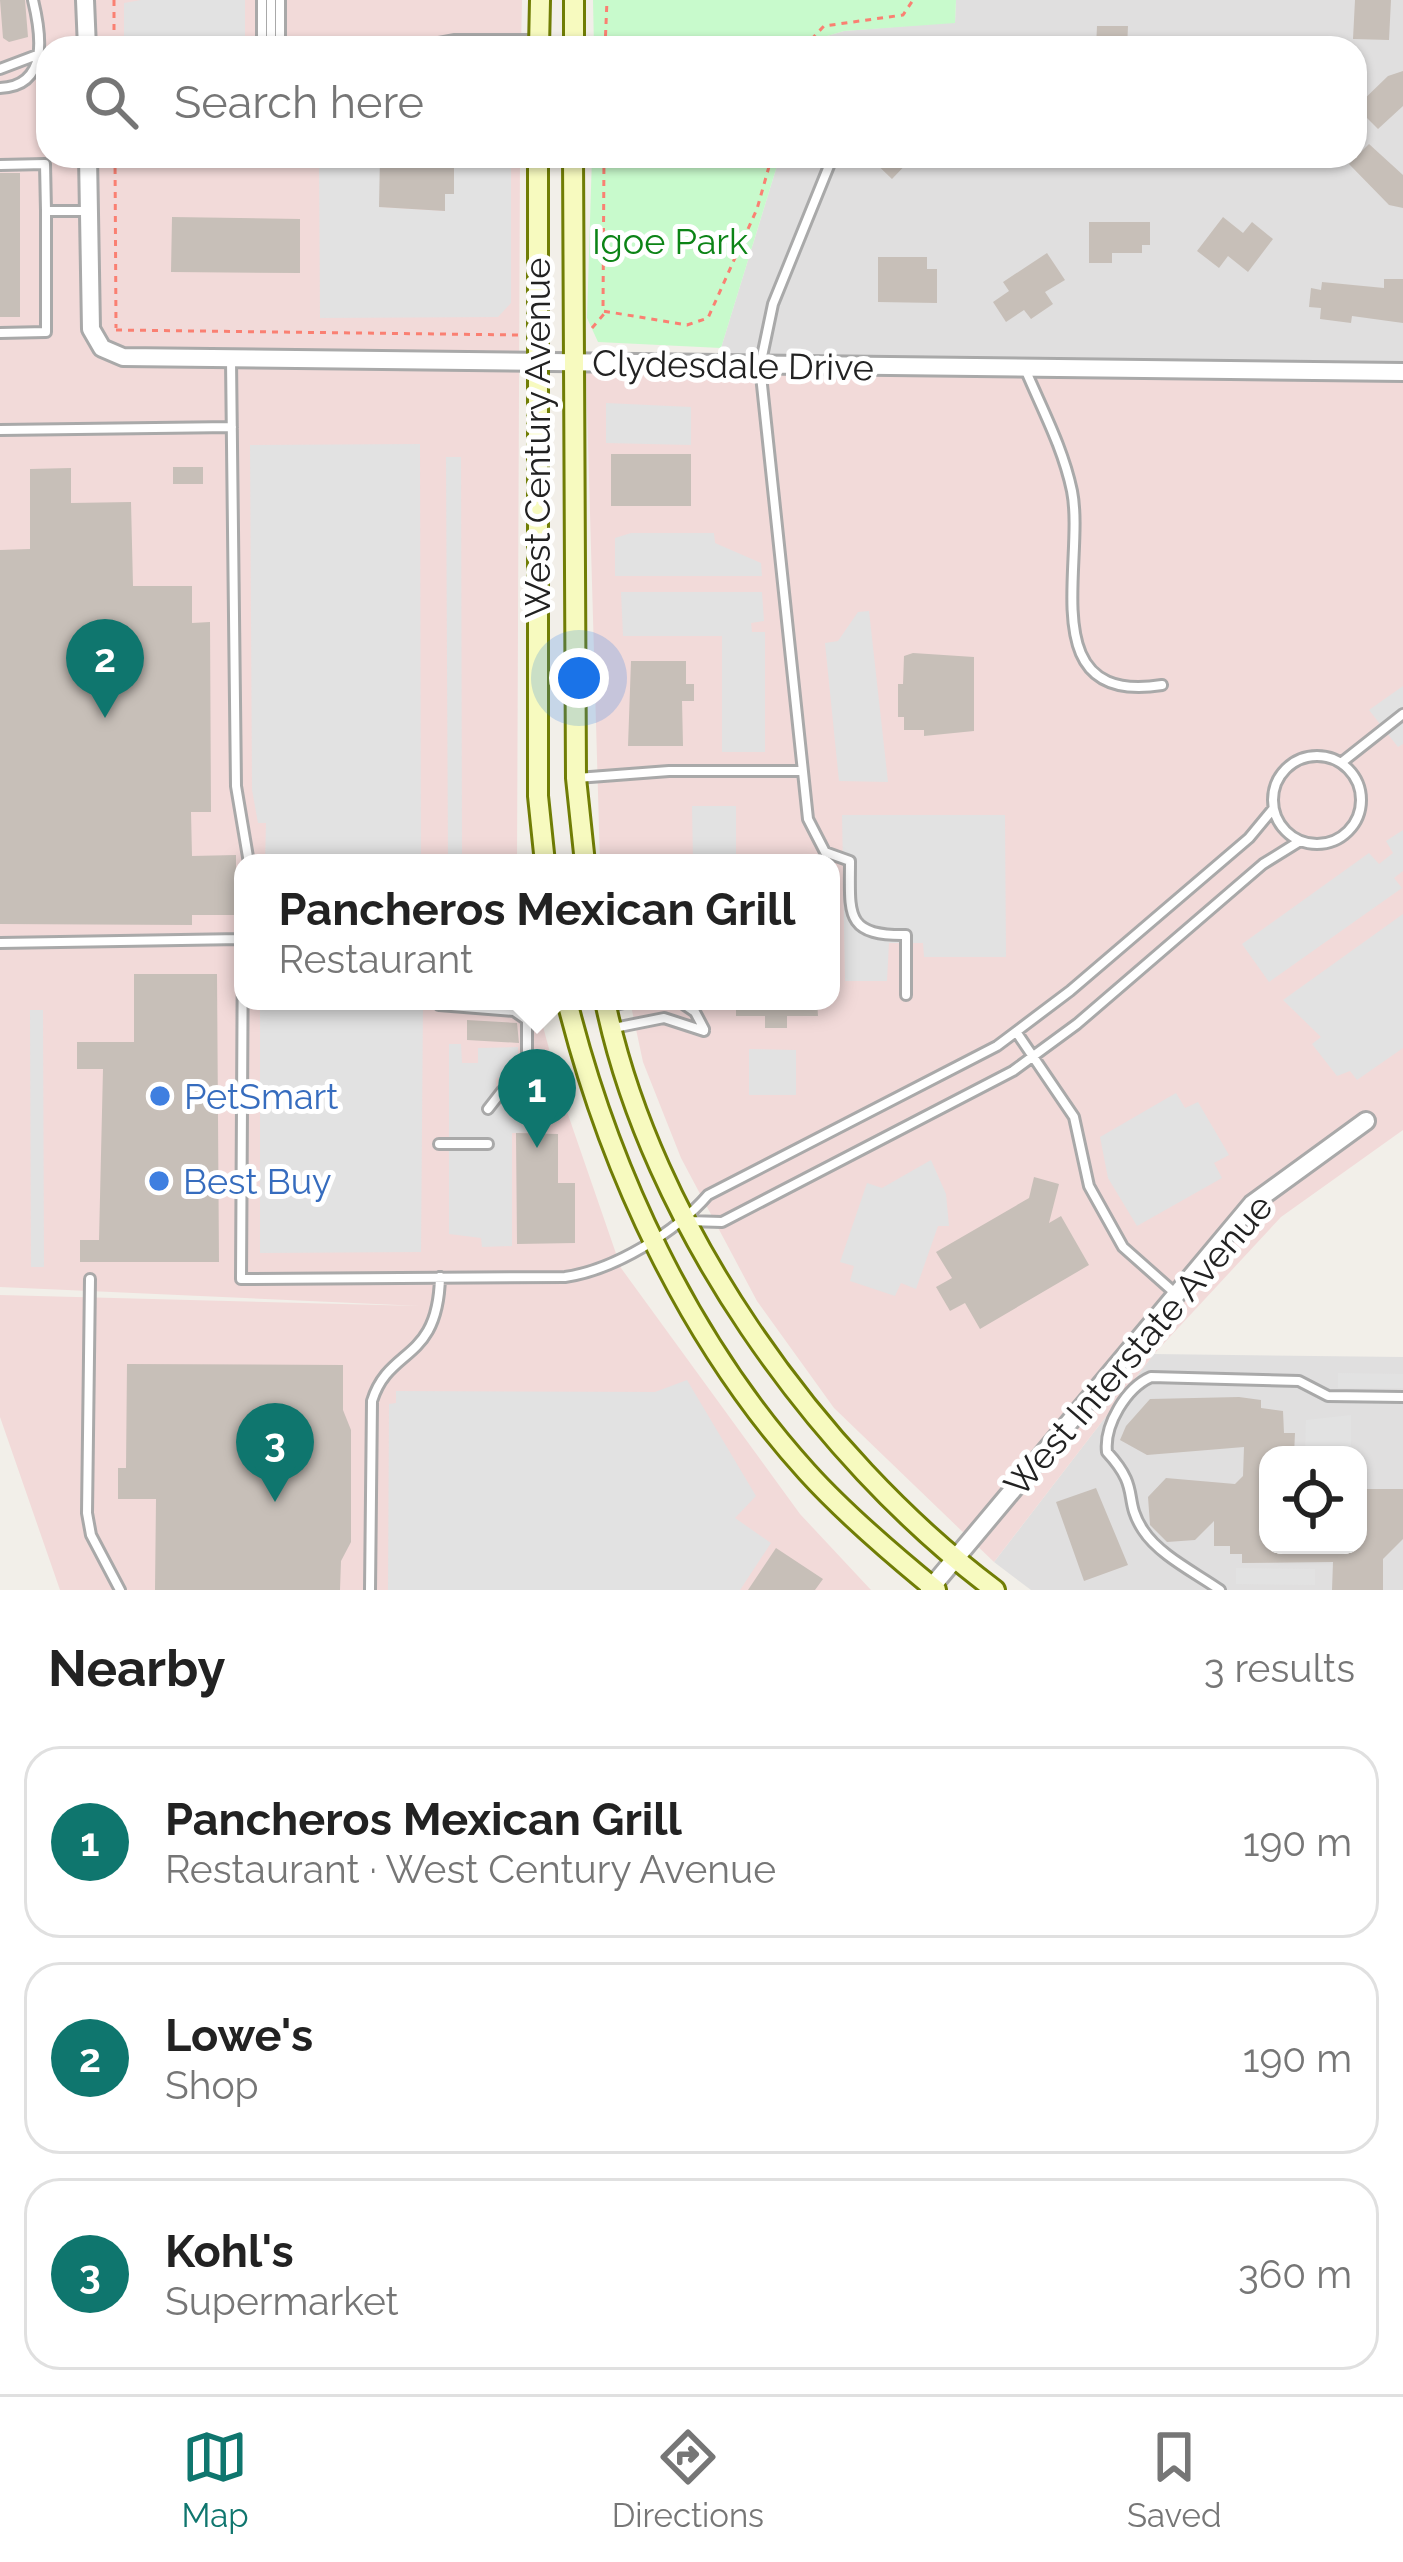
<!DOCTYPE html>
<meta charset="utf-8">
<style>
body{margin:0;font-family:Raleway,sans-serif;background:#f6f6f6;color:#222}
.controls{position:absolute;right:36px;bottom:36px;display:grid;overflow:hidden;border-radius:24px;box-shadow:0 3px 9px #0004}
.controls button{width:108px;height:108px;display:grid;place-items:center;padding:0;border:0;border-bottom:3px solid #e0e0e0;background:#fff;color:#222;font:60px sans-serif}
.you{position:absolute;left:579px;top:678px;width:42px;height:42px;margin:-30px;border:9px solid #fff;border-radius:50%;background:#1a73e8;box-shadow:0 0 0 18px #1a73e833}
.badge{display:grid;place-items:center;width:78px;height:78px;border-radius:50%;background:#0f766e;color:#fff;font-size:39px;font-weight:700}
.pin{position:absolute;translate:-50% -99px;filter:drop-shadow(0 3px 6px #0008)}
.pin::after{content:'';position:absolute;top:63px;width:42px;height:36px;background:inherit;clip-path:polygon(0 0,100% 0,50% 100%)}
.popup{position:absolute;left:234px;top:854px;width:606px;height:156px;box-sizing:border-box;display:grid;place-content:center;border-radius:24px;background:#fff;filter:drop-shadow(0 3px 9px #0005);font-size:39px;white-space:nowrap;color:#767676}
.popup b{font-size:45px;color:#222}
.popup::after{content:'';position:absolute;left:50%;top:100%;margin-left:-24px;border:24px solid transparent;border-top-color:#fff}
.list{margin:0;padding:0;list-style:none}
h2{display:flex;justify-content:space-between;align-items:center;height:156px;margin:0;padding:0 48px;font-size:51px}
h2 small{font-size:39px;font-weight:400;color:#767676}
.list li{display:grid;grid-template-columns:78px 1fr auto;gap:36px;align-items:center;box-sizing:border-box;height:192px;margin:0 24px 24px;padding:0 24px;border:3px solid #e0e0e0;border-radius:36px}
.list b{display:block;font-size:45px;white-space:nowrap}
.list p{margin:0;font-size:39px;white-space:nowrap;color:#767676}
.list em{font-size:39px;font-style:normal;color:#767676}
.icon{flex:none;width:66px;height:66px;fill:none;stroke:currentColor;stroke-width:2;stroke-linecap:round;stroke-linejoin:round}
.map{position:relative;flex:none;width:1403px;height:1590px;overflow:hidden}
.search{position:absolute;background:#fff;box-shadow:0 3px 9px #0004;left:36px;right:36px;top:36px;height:132px;display:flex;align-items:center;gap:30px;box-sizing:border-box;padding:0 42px;border-radius:36px;color:#767676;font-size:45px}
.sheet{height:804px;background:#fff}
nav{display:flex;justify-content:space-around;align-items:center;box-sizing:border-box;height:168px;border-top:3px solid #e0e0e0;background:#fff;font-size:33px;color:#767676}
nav a{display:grid;justify-items:center;gap:6px}
nav .on{color:#0f766e}
.map>svg:first-child{display:block}
.residential{fill:#e0dfdf;fill-rule:evenodd}
.commercial{fill:#f2dad9}
.park{fill:#c8facc}
.parking{fill:#e2e2e2}
.building{fill:#c7bfb8}
.lines{fill:none;stroke-linecap:round;stroke-linejoin:round}
.service-casing{stroke:#a9a9a9;stroke-width:14}
.tertiary-casing{stroke:#a9a9a9;stroke-width:22}
.secondary-casing{stroke:#707d05;stroke-width:24}
.path{stroke:#fa8072;stroke-width:3;stroke-dasharray:6 6;stroke-linecap:butt}
.service{stroke:#fff;stroke-width:8}
.tertiary{stroke:#fff;stroke-width:16}
.secondary{stroke:#f7fabf;stroke-width:18}
.shop-dot{fill:#3f7fe0;stroke:#fff;stroke-width:4.5}
.labels{text-anchor:middle;stroke-width:10;stroke-linejoin:round;paint-order:stroke}
.park-label{font-size:36px;fill:#0c8416;stroke:#fff}
.street-label{font-size:36px;fill:#222;stroke:#fff}
.shop-label{font-size:36px;fill:#366cbe;stroke:#fff;text-anchor:start}
</style>
<div class="map">
<svg width="1403" height="1590" viewBox="0 0 1403 1590">
<rect width="100%" height="100%" fill="#f2efe9"/>
<path class="residential" d="M956,0h447v381l-677,-8 -5,-25 59,-192h575v-108h-540l12,-12 17,-5 111,-9z
M1154,1354l249,3v233h-372l-37,-28zM1268,1455h90v90h-90z"/>
<path class="commercial" d="M0,0h522l-1,48h-473v108h472l-3,707h-274v138h293l27,99 58,168 179,246 71,76h-811l-60,-173v-122l420,11 -420,-19z
M586,373l817,8v749l-122,87 -127,137 -160,208 -160,-154 -77,-107 -76,-143 -38,-96 -13,-61h201v-138h-231z"/>
<path class="park" d="M593,0h363l-1,23 -111,8 -17,5 -12,12h-221z
M592,156h188l-59,192 -123,-6 -11,-24z"/>
<path class="parking" d="M141,0h104v48h-121v-45z
M319,156h61v51l65,4v-17h9v-35l57,-3v147l-13,14 -178,1z
M606,403l85,4v38l-85,-2z
M420,444l1,419h-156l1,-40h-8l-6,-33 -2,-345z
M446,457h15l1,406h-14z
M631,533h83l1,10 46,20 1,13h-147v-38z
M621,592h141l2,29 -13,2 1,9h13v120h-43v-116h-99z
M869,611l19,171 -49,-1 -14,-138 13,-2 20,-29z
M1403,686v58l-5,3 -29,-37z
M692,806h44v57h-43z
M842,815h163l1,142h-82l-1,-14h-34l-2,38h-42z
M1403,830v41l-9,7 8,10 -133,94 -27,-38 127,-91 10,11 14,-11 -7,-12z
M1403,914v134l-46,32 -7,-9 -13,5 -25,-32 9,-7 -38,-37z
M260,1001h163l-2,251 -161,1z
M30,1010h13l1,257h-13z
M449,1044h12l1,19h16v-15l40,-1v32l-22,-1v24h44v30l-28,1v113l-30,1 -1,-9 -32,-4z
M749,1049l47,1v45h-47z
M1176,1093l9,15 13,-6 31,53 -15,8 8,15 -85,48 -29,-48 -8,-41z
M931,1160l15,34 3,32h-11l-22,63 -15,-6 -6,13 -45,-15 4,-15 -14,-4 27,-79 15,5z
M1338,1373l65,1v14h-65z
M687,1380l69,116 -21,22 36,25 -31,47h-352l1,-186 7,-1v-12l259,1z
M1351,1415v33l-13,1 -1,6 -32,-1 1,-34z
M1236,1568l79,1v16l-79,-1z"/>
<path class="building" d="M0,0h25l3,37 -19,5 -6,-4z
M1355,0h36l-2,40 -36,-1z
M1097,26h31l-1,22h-31z
M1403,71v35l-25,23 -22,-22 32,-31z
M1369,144l34,31v33l-14,-3 -40,-41z
M380,156h74v38h-9v17l-66,-4z
M868,156h46l-22,23z
M0,173h20v144h-20z
M172,217l128,2v54l-129,-1z
M1223,217l20,16 9,-11 21,17 -25,33 -20,-16 -9,12 -22,-17z
M1089,222h61v23h-8v8h-30v10h-23z
M1047,253l18,27 -20,12 8,12 -22,15 -7,-9 -18,12 -13,-20 16,-11 -6,-9z
M878,257h49v12h10v34l-59,-1z
M1384,279h19v44l-51,-7 -1,7 -31,-4 1,-11 -12,-1 2,-19 10,2 1,-8 62,6z
M611,454h80v52h-80z
M173,467h30v17h-30z
M71,468v35l60,-1 2,84h59v37l18,-1 1,190h-20l1,44 44,-1v60h-44v10l-192,-1v-374l30,-1v-80z
M913,653l61,4v74l-50,5v-6h-20v-13h-6v-33h5l1,-28z
M631,661h55v23h8v17h-12l1,45h-55z
M134,974h83l2,288h-139v-22h19l4,-171h-26v-27h57z
M736,1001h81l1,15h-31v12h-22v-12h-29z
M467,1020l50,3 2,20 -52,-3z
M516,1133l42,1v49h17v60l-58,1z
M1034,1177l25,7 -10,39 12,-7 28,49 -109,64 -15,-26 -15,8 -14,-24 16,-9 -16,-26 93,-54z
M127,1364l216,1v45l8,20v112l-10,19 -1,29h-185l1,-91h-38v-31h8z
M1239,1397l22,3v8l22,3 1,22h11l-1,22h-26v90h90v-56h45v50l-20,20v31h-51l1,-28 -91,1v-9h-12v-8h-16v-25l-19,19 -28,2 -17,-17 -2,-28 18,-19 69,6 8,-8 1,-29 -97,8 -27,-15 6,-14 24,-27z
M1096,1488l32,77 -44,16 -28,-79z
M776,1548l47,31 -8,11h-67z"/>
<g class="lines">
<defs>
<path id="service" d="M280,47v-47
M262,48v-48
M271,48v-48
M412,48l43,-8h81
M0,69l37,-14
M0,88c50,-2 41,-55 33,-88
M833,156l-60,148 -13,62 48,453 17,33 25,9c0,53 -6,75 56,74v60
M0,165l45,-1 1,47
M0,333l46,-1v-121h42
M231,360l5,426 13,77
M1026,371c17,40 37,77 46,120 14,71 -40,215 90,194
M0,430l232,-3
M1273 800a44 44 0 1 1 88 0a44 44 0 1 1-88 0Z
M1341,763l62,-49
M577,778l92,-7h132
M243,931l-2,348 324,-2c49,-7 111,-45 143,-82l289,-149 73,-55 179,-153 24,-29
M0,943l241,-4
M679,1001l16,11 9,17
M439,1005l75,6 13,9v60l-9,10 -16,1 -14,18
M611,1006l22,-5
M614,1028l50,-10 40,13
M1017,1033l57,84 15,69 34,61 53,47
M439,1144h49
M688,1221l34,1 291,-151 64,-47 186,-160 37,-23
M90,1279l-3,234 4,22 29,55
M370,1590l2,-189c17,-55 66,-38 68,-124
M1220,1590c-24,-17 -61,-35 -77,-60 -21,-32 -1,-40 -36,-78 -3,-27 19,-64 44,-75l148,4 29,15 75,1"/>
<path id="tertiary" d="M85,0l2,48
M88,156l3,173 11,19 21,9 1280,15
M929,1590l323,-386 114,-83"/>
<path id="secondary" d="M539,48l1,-48
M574,48v-48
M538,156v640l7,67
M573,156l3,622 9,85
M567,1001c42,169 122,341 240,471 38,42 85,82 129,118
M605,1001c45,221 211,455 390,589"/>
</defs>
<use href="#service" class="service-casing"/>
<use href="#tertiary" class="tertiary-casing"/>
<use href="#secondary" class="secondary-casing"/>
<path class="path" d="M114,0v48
M605,48l2,-48
M803,48l21,-22 79,-11 10,-15
M115,156l1,172
M604,156l-1,155 84,14 21,-7 49,-109 15,-53
M592,328l12,-14
M116,330l404,5"/>
<use href="#service" class="service"/>
<use href="#tertiary" class="tertiary"/>
<use href="#secondary" class="secondary"/>
</g>
<g class="shop-dot">
<circle cx="160" cy="1096" r="12"/>
<circle cx="159" cy="1181" r="12"/>
</g>
<g class="labels">
<g class="park-label">
<text x="670" y="254">Igoe Park</text>
</g>
<g class="street-label">
<text transform="translate(733 365) rotate(1)" y="13">Clydesdale Drive</text>
<text transform="translate(537 438) rotate(-90)" y="13">West Century Avenue</text>
<text transform="translate(1138 1345) rotate(-49)" y="13">West Interstate Avenue</text>
</g>
<g class="shop-label">
<text x="184" y="1109">PetSmart</text>
<text x="183" y="1194">Best Buy</text>
</g>
</g>
</svg>
<div class="controls">
<button><svg class="icon" aria-label="locate" viewBox="0 0 24 24"><circle cx="12" cy="12" r="6"/><path d="M12 2v4M12 18v4M2 12h4M18 12h4"/></svg></button>
</div>
<div class="you"></div>
<div class="pin badge" style="left:537px;top:1148px">1</div>
<div class="popup"><b>Pancheros Mexican Grill</b>Restaurant</div>
<div class="pin badge" style="left:105px;top:718px">2</div>
<div class="pin badge" style="left:275px;top:1502px">3</div>
<div class="search"><svg class="icon" aria-label="search" viewBox="0 0 24 24"><circle cx="10" cy="10" r="6"/><path d="M15 15l6 6"/></svg>Search here</div>
</div>
<section class="sheet">
<h2>Nearby<small>3 results</small></h2>
<ul class="list">
<li><span class="badge">1</span><div><b>Pancheros Mexican Grill</b><p>Restaurant · West Century Avenue</p></div><em>190 m</em></li>
<li><span class="badge">2</span><div><b>Lowe's</b><p>Shop</p></div><em>190 m</em></li>
<li><span class="badge">3</span><div><b>Kohl's</b><p>Supermarket</p></div><em>360 m</em></li>
</ul>
</section>
<nav>
<a class="on"><svg class="icon" aria-label="map" viewBox="0 0 24 24"><path d="M3 6l6-2 6 2 6-2v14l-6 2-6-2-6 2zM9 4v14M15 6v14"/></svg>Map</a>
<a><svg class="icon" aria-label="directions" viewBox="0 0 24 24"><path d="M12 3l9 9-9 9-9-9zM9 14v-3h6M13 9l2 2-2 2"/></svg>Directions</a>
<a><svg class="icon" aria-label="saved" viewBox="0 0 24 24"><path d="M7 4h10v16l-5-4-5 4z"/></svg>Saved</a>
</nav>
